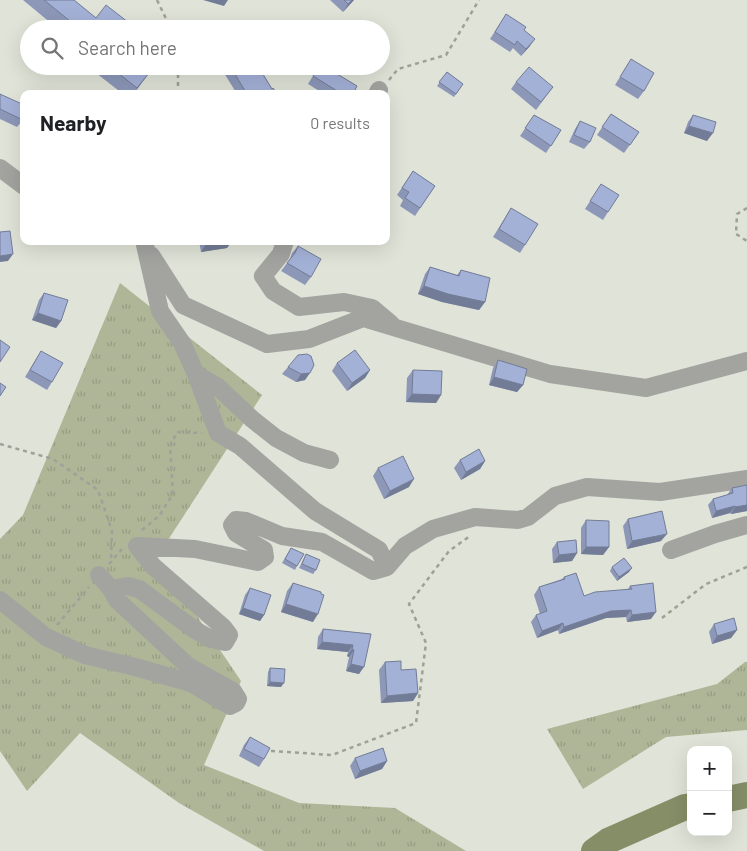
<!DOCTYPE html>
<meta charset="utf-8">
<style>
body{margin:0;font-family:Barlow,sans-serif;background:#f2f2f2;color:#202124}
.controls{position:absolute;right:15px;bottom:15px;display:grid;overflow:hidden;border-radius:10px;box-shadow:0 5px 20px #0002}
.controls button{width:45px;height:45px;display:grid;place-items:center;padding:0;border:0;border-bottom:1px solid #e0e0e0;background:#fff;color:#202124;font:25px sans-serif}
.list{margin:0;padding:0;list-style:none}
h2{display:flex;justify-content:space-between;align-items:center;height:65px;margin:0;padding:0 20px;font-size:21px}
h2 small{font-size:16px;font-weight:400;color:#757577}
.icon{flex:none;width:28px;height:28px;fill:none;stroke:currentColor;stroke-width:2;stroke-linecap:round;stroke-linejoin:round}
.map{position:relative;flex:none;width:747px;height:851px;overflow:hidden}
.search{position:absolute;background:#fff;box-shadow:0 5px 20px #0002;left:20px;top:20px;width:370px;height:55px;display:flex;align-items:center;gap:12px;box-sizing:border-box;padding:0 18px;border-radius:28px;color:#757577;font-size:19px}
.panel{position:absolute;background:#fff;box-shadow:0 5px 20px #0002;left:20px;top:90px;width:370px;height:155px;border-radius:10px}
.map>svg:first-child{display:block}
.grass{fill:url(#grass-tufts)}
.lines{fill:none;stroke-linecap:round;stroke-linejoin:round}
.river{stroke:#868e68;stroke-width:26}
.path{stroke:#9fa198;stroke-width:2.5;stroke-dasharray:4 4;stroke-linecap:butt}
.minor{stroke:#a3a4a0;stroke-width:18}
.wall{fill:#8d98b9}
.shaded-wall{fill:#737c96}
.building{fill:#a4b1d7;stroke:#737c96}
</style>
<div class="map">
<svg width="747" height="851" viewBox="0 0 747 851">
<defs>
<pattern id="grass-tufts" width="24" height="20" patternUnits="userSpaceOnUse" patternTransform="scale(1.25)"><rect width="24" height="20" fill="#aeb697"/><path d="M3 7l-1-3M5 7V3M7 7l1-3M15 17l-1-3M17 17v-4M19 17l1-3" fill="none" stroke="#959c81"/></pattern>
</defs>
<rect width="100%" height="100%" fill="#e0e3d7"/>
<path class="grass" d="M120,283l142,112 -105,162 84,124 -37,84 95,38 96,5 71,43h-202l-85,-48 -99,-70 -53,58 -27,-40v-212l23,-24z
M745,662h2v68l-81,7 -83,52 -36,-60 170,-45z"/>
<g class="lines">
<path class="river" d="M728,799l19,-4
M594,851l14,-10 77,-34 6,-1"/>
<path class="path" d="M157,0l14,29
M389,80l9,-11 48,-14 33,-55
M178,94v-28
M747,208l-10,6 -1,20 11,7
M0,444l53,15 45,31 14,41 -1,30
M142,530l17,-14 14,-22 -3,-47 7,-15 25,1
M109,564l13,-15
M662,618l44,-34 41,-17
M57,625l32,-38
M271,751l61,4 84,-32 10,-80 -17,-39 40,-53 21,-15"/>
<path class="minor" d="M377,94l2,-4
M0,168l24,18
M285,241l-4,13 -18,22 10,15 26,16 45,-5 28,6 19,16
M151,255l32,50 84,39 42,-5 54,-21 187,56 96,14 101,-27
M196,374l22,13 34,32 24,19 28,15 26,7
M671,550l44,-16 32,-9
M387,567l18,-21 28,-17 42,-12 43,3 10,-3 27,-21 32,-9 73,5 87,-13
M99,575l12,14
M0,600l46,37 39,18 54,13 52,15 39,23 6,-3 2,-4 -5,-8 -45,-25 -71,-66 -6,-11 17,-3 11,3 56,41 16,9 14,3 4,-7 -6,-8 -70,-61 -16,-20 58,3 63,13 7,-5 -1,-7 -28,-17 -4,-8 4,-5 10,1 36,15 40,6 51,29 14,-4 -8,-17 -64,-39 -75,-65 -22,-13 -22,-59 -14,-31 -22,-32 -15,-66"/>
</g>
<path class="wall" d="M23,0h51l22,18 41,11h-79z
M330,0h24l-11,12z
M506,14l18,16 6,16 -9,10 -8,-8 -3,4 -20,-13z
M631,59l13,32 -6,8 -23,-14z
M87,66h60l-2,3 4,4 -15,21h-11z
M228,66h30l14,23 5,5h-40l-13,-21z
M319,66l34,28h-29l-16,-10z
M447,72l16,12 -9,13 -17,-11z
M516,82l37,5 -17,23 -25,-21z
M0,94l23,26 -6,7 -17,-8z
M611,114l28,18 -15,21 -27,-18z
M534,115l27,15 -15,23 -26,-17z
M693,115l14,26 -23,-8 4,-11z
M580,121l10,21 -6,7 -15,-7 6,-13z
M413,171l22,15 -20,30 -15,-10 3,-6 -6,-5z
M601,184l7,28 -5,8 -18,-11z
M511,208l14,37 -5,8 -27,-16z
M199,241h33l-5,7 -26,4z
M298,246l13,31 -6,8 -24,-14 9,-12 2,-6z
M430,267l27,8 4,-5 24,32 -6,8 -37,-8 -24,-8 7,-20z
M44,293l17,28 -5,7 -24,-8 7,-20z
M41,351l11,31 -5,8 -22,-13 11,-18z
M498,360l25,25 -6,7 -28,-7 4,-17z
M337,363l33,7 -5,8 -18,13 -15,-20z
M314,365l-9,15 -9,2 -14,-8 6,-7z
M413,370l28,25 -5,8 -30,-1 1,-24z
M460,460l25,1 -5,8 -19,11 -7,-12z
M378,468l31,19 -25,12 -11,-23z
M747,485v26l-16,3 -1,-1 -18,5 -4,-13 5,-6 14,-4 5,-7z
M628,519l33,22 -34,8 -4,-23z
M586,520l23,27 -6,8 -22,-1v-26z
M557,542l20,11 -5,8 -19,2 -1,-14z
M291,548l6,18 -2,4 -13,-7z
M306,554l10,16 -3,4 -14,-6z
M612,567l17,5 -12,9 -7,-10z
M564,577l20,19 44,-7 2,-3 21,33 -24,3 -1,-5 -20,1 -47,16 -1,-4 -21,8 -6,-16 5,-7 4,-1 -6,-19 5,-8 23,-8z
M293,583l20,39 -32,-10 6,-21z
M250,588l14,27 -4,6 -21,-7 6,-19z
M714,624l23,6 -6,8 -19,6 -3,-12z
M323,629l48,5 -12,40 -13,-3 3,-14 -2,-1 1,-4 -31,-3 1,-12z
M385,662l16,8 17,23 -5,8 -32,2 -2,-33z
M270,668l11,19 -14,-1 1,-14z
M250,737l14,22 -5,8 -20,-11 5,-11z
M355,758l32,3 -5,8 -27,10 -5,-13z"/>
<path class="shaded-wall" d="M203,0h25l-4,6z
M352,0h2l-11,12 5,-8z
M535,39l-5,7 -9,10 5,-7z
M689,126l24,7 -6,8 -23,-8z
M225,241h7l-5,7 -26,4 5,-8z
M13,254l-5,7 -8,1v-6z
M424,286l61,16 -6,8 -37,-8 -24,-8z
M38,313l23,8 -5,7 -24,-8z
M370,370l-5,8 -18,13 5,-8z
M310,373l-5,7 -9,2 5,-8z
M494,377l29,8 -6,7 -28,-7z
M412,394l29,1 -5,8 -30,-1z
M485,461l-5,8 -19,11 5,-8z
M414,479l-5,8 -25,12 6,-8z
M747,505v6l-16,3 4,-7z
M735,506l-5,7 -18,5 4,-7z
M667,534l-6,7 -34,8 5,-8z
M586,547h23l-6,8 -22,-1z
M577,553l-5,8 -19,2 6,-8z
M632,568l-3,4 -12,9 2,-4z
M286,604l32,10 -5,8 -32,-10z
M243,608l21,7 -4,6 -21,-7z
M631,610l-5,7 -20,1 -47,16 5,-7 47,-16z
M656,612l-5,7 -24,3 5,-7z
M563,623l-5,7 -21,8 5,-7z
M737,630l-6,8 -19,6 5,-8z
M322,642l31,3 -5,7 -31,-3z
M352,649l2,1 -5,7 -2,-1z
M351,664l13,3 -5,7 -13,-3z
M270,682l14,1 -3,4 -14,-1z
M418,693l-5,8 -32,2 6,-7z
M387,761l-5,8 -27,10 5,-8z"/>
<path class="building" d="M44,0h30l22,18 10,-13 31,24h-63l2,-3z
M344,0h8l-4,4z
M506,14l20,13 -2,3 11,9 -9,10 -9,-8 -2,4 -20,-13z
M631,59l23,14 -10,18 -24,-14z
M109,66h38l-3,3 5,4 -12,15z
M230,66h28l14,23 1,-1 4,6h-15l-2,-3 -3,3h-10z
M319,66h5l33,20 -4,8h-11l-29,-18z
M529,67l24,20 -12,15 -25,-20z
M447,72l16,12 -7,10 -17,-12z
M0,94l24,11v13l-1,2 -23,-11z
M611,114l28,18 -9,13 -28,-18z
M534,115l27,15 -10,16 -26,-18z
M693,115l23,7 -3,11 -24,-7z
M580,121l16,7 -6,14 -16,-7z
M413,171l22,15 -15,22 -15,-10 4,-6 -7,-4z
M601,184l18,11 -11,17 -18,-11z
M511,208l27,16 -13,21 -26,-16z
M10,231l3,23 -13,2v-24z
M206,241h19l-19,3z
M298,246l23,13 -10,18 -24,-14 8,-10z
M430,267l29,9 2,-6 29,8 -5,24 -37,-8 -24,-8z
M44,293l24,7 -7,21 -23,-8z
M0,340l10,7 -10,15z
M355,350l15,20 -18,13 -15,-20z
M41,351l22,12 -11,19 -22,-12z
M307,354l4,2 3,9 -4,8 -9,1 -13,-7 10,-12z
M498,360l29,9 -4,16 -29,-8z
M413,370l29,1 -1,24 -29,-1z
M0,383l6,4 -6,9z
M479,449l6,12 -19,11 -6,-12z
M403,456l11,23 -24,12 -12,-23z
M747,485v20l-12,2v-1l-19,5 -3,-12 20,-6 -1,-5z
M662,511l5,23 -35,7 -4,-22z
M586,520l23,1v26h-23z
M576,540l1,13 -18,2 -2,-13z
M291,548l13,6 -7,12 -12,-7z
M306,554l14,6 -4,10 -14,-6z
M624,558l8,10 -13,9 -7,-10z
M576,573l8,23 11,-4 37,-3 -2,-3 23,-3 3,29 -24,3 -1,-5 -20,1 -47,16 -1,-4 -21,8 -6,-16 11,-4 -8,-24 26,-8 -1,-2z
M293,583l28,9v2l3,1 -6,19 -32,-10z
M250,588l21,7 -7,20 -21,-7z
M734,618l3,12 -20,6 -3,-12z
M323,629l48,5 -7,33 -13,-3 3,-14 -2,-1 1,-4 -31,-3z
M401,661v9l15,-1 2,24 -31,3 -2,-34z
M270,668l15,1 -1,14 -14,-1z
M250,737l20,11 -6,11 -20,-10z
M383,748l4,13 -27,10 -5,-13z"/>
</svg>
<div class="controls">
<button>+</button>
<button>−</button>
</div>
<div class="search"><svg class="icon" aria-label="search" viewBox="0 0 24 24"><circle cx="10" cy="10" r="6"/><path d="M15 15l6 6"/></svg>Search here</div>
<section class="panel">
<h2>Nearby<small>0 results</small></h2>
<ul class="list">
</ul>
</section>
</div>
